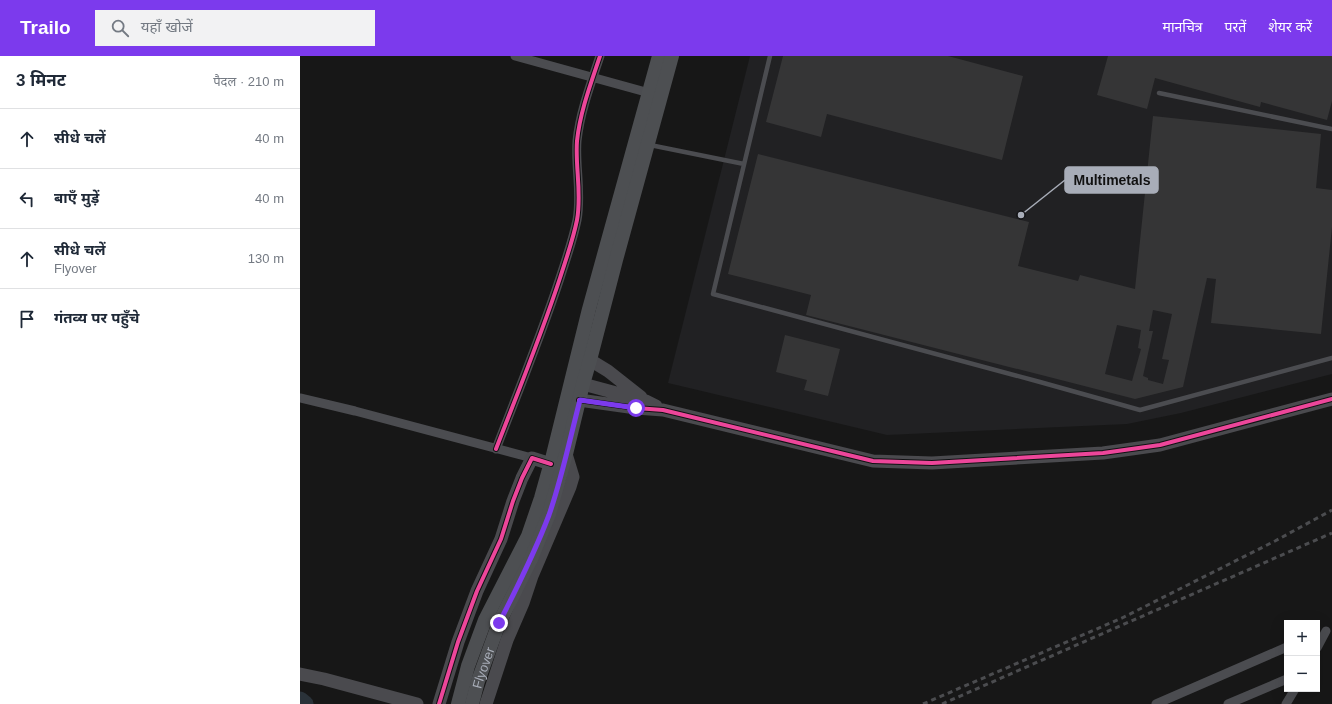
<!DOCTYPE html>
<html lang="hi">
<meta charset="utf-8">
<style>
body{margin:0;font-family:Helvetica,"Noto Sans Devanagari",sans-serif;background:#f2f2f3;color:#1f2937}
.controls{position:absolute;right:12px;bottom:12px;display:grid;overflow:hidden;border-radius:0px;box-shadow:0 4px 16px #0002}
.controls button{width:36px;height:36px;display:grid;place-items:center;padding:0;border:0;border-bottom:1px solid #e0e1e3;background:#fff;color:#1f2937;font:20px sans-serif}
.stop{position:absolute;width:12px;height:12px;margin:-9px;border:3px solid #7c3aed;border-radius:50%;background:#fff}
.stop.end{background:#7c3aed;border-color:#fff;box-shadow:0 1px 4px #0008}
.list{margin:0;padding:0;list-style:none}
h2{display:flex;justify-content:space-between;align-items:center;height:52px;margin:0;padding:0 16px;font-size:17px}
h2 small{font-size:13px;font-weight:400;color:#747a83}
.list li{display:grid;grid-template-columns:26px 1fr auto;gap:12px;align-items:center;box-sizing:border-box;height:60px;padding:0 16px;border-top:1px solid #e0e1e3}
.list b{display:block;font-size:15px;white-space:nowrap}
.list p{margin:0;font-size:13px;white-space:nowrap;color:#747a83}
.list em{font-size:13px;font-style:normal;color:#747a83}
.icon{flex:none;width:22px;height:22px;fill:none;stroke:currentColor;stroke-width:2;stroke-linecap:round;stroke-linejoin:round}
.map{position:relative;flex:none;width:1032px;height:648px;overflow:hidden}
header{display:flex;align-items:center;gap:24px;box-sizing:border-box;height:56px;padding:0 20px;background:#7c3aed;color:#fff}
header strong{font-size:19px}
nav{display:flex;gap:22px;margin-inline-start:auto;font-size:14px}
.search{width:280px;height:36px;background:#f2f2f3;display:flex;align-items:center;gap:10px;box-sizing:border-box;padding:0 14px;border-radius:0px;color:#747a83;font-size:15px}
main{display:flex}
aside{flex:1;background:#fff}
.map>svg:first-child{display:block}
.built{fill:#212123}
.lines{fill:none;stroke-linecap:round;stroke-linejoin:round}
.river{stroke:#2a3239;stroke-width:17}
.building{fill:#353536;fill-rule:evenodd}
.lane{stroke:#4b4c50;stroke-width:4.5}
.street{stroke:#4b4c50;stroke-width:9}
.secondary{stroke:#4a4a4e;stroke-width:13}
.primary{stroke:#4d4f52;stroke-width:14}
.rail{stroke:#4b4c4f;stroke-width:3;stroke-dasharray:5 4;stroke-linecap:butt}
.cycleway-casing{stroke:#111113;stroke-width:6}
.cycleway{stroke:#ed469a;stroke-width:4}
.route{stroke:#7c3aed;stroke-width:5}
.labels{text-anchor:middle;stroke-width:3;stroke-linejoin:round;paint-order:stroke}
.street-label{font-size:13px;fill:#a8adb8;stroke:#111113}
.leader{fill:none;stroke:#a8adb8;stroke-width:1.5}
.callout-dot{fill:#a8adb8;stroke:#111113;stroke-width:1.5}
.callout{fill:#a8adb8;stroke:#a8adb8;stroke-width:1.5}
.callout-label{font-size:14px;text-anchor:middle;font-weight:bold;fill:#111}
</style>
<header>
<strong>Trailo</strong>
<div class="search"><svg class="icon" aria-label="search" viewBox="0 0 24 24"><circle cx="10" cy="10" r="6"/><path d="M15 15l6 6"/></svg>यहाँ खोजें</div>
<nav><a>मानचित्र</a><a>परतें</a><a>शेयर करें</a></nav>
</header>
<main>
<aside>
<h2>3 मिनट<small>पैदल · 210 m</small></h2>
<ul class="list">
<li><svg class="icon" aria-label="ahead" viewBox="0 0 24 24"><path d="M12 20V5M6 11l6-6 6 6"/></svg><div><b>सीधे चलें</b></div><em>40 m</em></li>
<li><svg class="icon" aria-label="left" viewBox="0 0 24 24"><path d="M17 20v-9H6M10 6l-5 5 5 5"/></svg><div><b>बाएँ मुड़ें</b></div><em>40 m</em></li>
<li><svg class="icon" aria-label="ahead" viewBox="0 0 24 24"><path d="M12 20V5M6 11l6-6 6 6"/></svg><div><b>सीधे चलें</b><p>Flyover</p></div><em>130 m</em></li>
<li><svg class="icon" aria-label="arrive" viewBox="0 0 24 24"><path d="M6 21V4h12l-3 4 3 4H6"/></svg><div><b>गंतव्य पर पहुँचे</b></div></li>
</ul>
</aside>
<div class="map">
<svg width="1032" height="648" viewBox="0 0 1032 648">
<rect width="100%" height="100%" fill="#171717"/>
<path class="built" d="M450,0h582v318l-151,39 -54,11 -240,11 -219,-52z"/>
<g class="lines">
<path class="river" d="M0,644l5,4"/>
</g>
<path class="building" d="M483,0h165l75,20 -21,84 -175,-46 -6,23 -55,-15z
M808,0h224v45l-5,19 -66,-18 -1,5 -105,-29 -8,31 -50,-14z
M853,60l168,18 -5,54 16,2v37l-11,107 -110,-11 5,-44 -9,-1 -24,109 -48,12 -329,-84 5,-20 -83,-21 30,-120 271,68 -11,44 60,15 2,-6 55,14zM853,254l19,4 -10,45 7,1 -6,24 -15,-4v-2l-5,-2 10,-45h-4zM817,269l24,5 -3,18 3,1 -9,32 -27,-7z
M485,279l55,14 -12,47 -24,-6 3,-10 -31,-8z"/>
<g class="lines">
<path class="lane" d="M470,0l-57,238 327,88 100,28 192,-52
M859,37l173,36
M350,89l94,19"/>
<path class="street" d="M215,0l138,38
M0,342l55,13 177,47
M196,393c22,-57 45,-113 64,-171 6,-19 13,-38 17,-58 5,-27 -2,-53 0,-79 3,-29 14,-58 23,-85
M1017,592l9,-17
M856,648l131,-57
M928,648l59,-25
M986,648l9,-15"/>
<path class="secondary" d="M290,304l18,11 33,26
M283,328l63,17 10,5
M279,344l57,8 27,2 210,51 59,2 171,-10 57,-8 172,-46
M0,618l24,5 93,25
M139,648l19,-62 19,-51 24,-52 12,-38 9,-23 10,-20 19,6
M186,648l21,-64 16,-37 9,-27 38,-89 3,-10 -7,-23"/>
<g class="primary">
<path d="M158,648l10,-38 17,-46 43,-84 13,-38 11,-39 37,-150 70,-253"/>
<path id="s1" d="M172,648l6,-23 21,-58 32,-64 18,-45 17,-60 17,-70 7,-24 26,-100 56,-204"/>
</g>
<path class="rail" d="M623,648l199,-86 153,-77 57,-31
M642,648l390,-171"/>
<defs>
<path id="cycleway" d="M279,344l57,8 27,2 210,51 59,2 171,-10 57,-8 172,-46
M196,393c22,-57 45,-113 64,-171 6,-19 13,-38 17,-58 5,-27 -2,-53 0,-79 3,-29 14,-58 23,-85
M139,648l19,-62 19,-51 24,-52 12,-38 9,-23 10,-20 19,6"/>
</defs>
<use href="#cycleway" class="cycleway-casing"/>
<use href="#cycleway" class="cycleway"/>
</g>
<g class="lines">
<path class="route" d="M199,567c18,-35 36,-71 50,-108 13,-37 21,-77 31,-115l56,8"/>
</g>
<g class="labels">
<g class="street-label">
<text dy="5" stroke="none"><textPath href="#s1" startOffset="38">Flyover</textPath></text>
</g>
</g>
<path class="leader" d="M721 159L765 124"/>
<circle class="callout-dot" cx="721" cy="159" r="4"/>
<rect class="callout" x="765" y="111" width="93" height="26" rx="4"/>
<g class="callout-label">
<text x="812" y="129">Multimetals</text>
</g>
</svg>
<div class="controls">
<button>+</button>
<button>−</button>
</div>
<div class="stop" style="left:336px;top:352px"></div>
<div class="stop end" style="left:199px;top:567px"></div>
</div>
</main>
